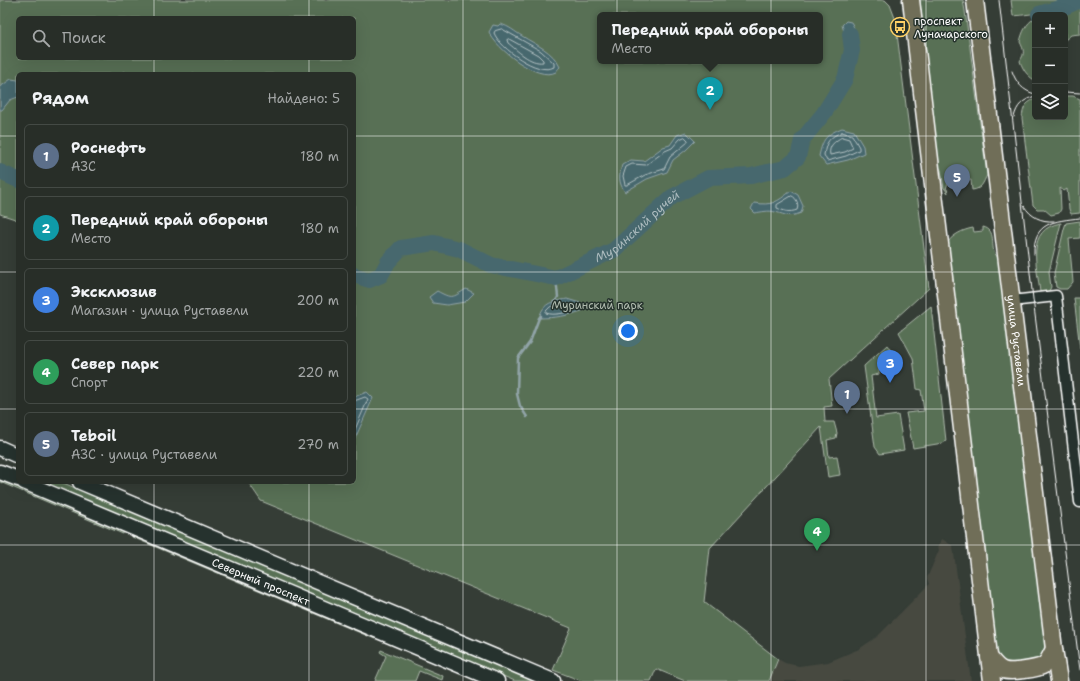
<!DOCTYPE html>
<html lang="ru">
<meta charset="utf-8">
<style>
body{margin:0;font-family:"Shantell Sans",sans-serif;background:#303630;color:#f1f3f6}
.controls{position:absolute;right:12px;top:12px;display:grid;overflow:hidden;border-radius:6px;box-shadow:0 4px 16px #0002}
.controls button{width:36px;height:36px;display:grid;place-items:center;padding:0;border:0;border-bottom:1px solid #444a45;background:#282e28;color:#f1f3f6;font:20px sans-serif}
.you{position:absolute;left:628px;top:331px;width:14px;height:14px;margin:-10px;border:3px solid #fff;border-radius:50%;background:#1a73e8;box-shadow:0 0 0 6px #1a73e833}
.badge{display:grid;place-items:center;width:26px;height:26px;border-radius:50%;background:#ffd166;color:#fff;font-size:13px;font-weight:700}
.pin{position:absolute;translate:-50% -33px;filter:drop-shadow(0 1px 2px #0008)}
.pin::after{content:'';position:absolute;top:21px;width:14px;height:12px;background:inherit;clip-path:polygon(0 0,100% 0,50% 100%)}
.popup{position:absolute;left:597px;top:12px;width:226px;height:52px;box-sizing:border-box;display:grid;place-content:center;border-radius:6px;background:#282e28;filter:drop-shadow(0 1px 3px #0005);font-size:13px;white-space:nowrap;color:#a5a8a8}
.popup b{font-size:15px;color:#f1f3f6}
.popup::after{content:'';position:absolute;left:50%;top:100%;margin-left:-8px;border:8px solid transparent;border-top-color:#282e28}
.list{margin:0;padding:0;list-style:none}
h2{display:flex;justify-content:space-between;align-items:center;height:52px;margin:0;padding:0 16px;font-size:17px}
h2 small{font-size:13px;font-weight:400;color:#a5a8a8}
.list li{display:grid;grid-template-columns:26px 1fr auto;gap:12px;align-items:center;box-sizing:border-box;height:64px;margin:0 8px 8px;padding:0 8px;border:1px solid #444a45;border-radius:6px}
.list b{display:block;font-size:15px;white-space:nowrap}
.list p{margin:0;font-size:13px;white-space:nowrap;color:#a5a8a8}
.list em{font-size:13px;font-style:normal;color:#a5a8a8}
.icon{flex:none;width:22px;height:22px;fill:none;stroke:currentColor;stroke-width:2;stroke-linecap:round;stroke-linejoin:round}
.map{position:relative;flex:none;width:1080px;height:681px;overflow:hidden}
.search{position:absolute;background:#282e28;box-shadow:0 4px 16px #0002;left:16px;top:16px;width:340px;height:44px;display:flex;align-items:center;gap:10px;box-sizing:border-box;padding:0 14px;border-radius:6px;color:#a5a8a8;font-size:15px}
.panel{position:absolute;background:#282e28;box-shadow:0 4px 16px #0002;left:16px;top:72px;width:340px;height:412px;border-radius:6px}
.map>svg:first-child{display:block}
.built{fill:#464940}
.green{fill:#597055;stroke:#acb8aa;fill-rule:evenodd}
.water{fill:#47686e;stroke:#91a4a8}
.lines{fill:none;stroke-linecap:round;stroke-linejoin:round}
.shore{stroke:#b5c3c5;stroke-width:1}
.stream{stroke:#91a4a8;stroke-width:2.5}
.river{stroke:#47686e;stroke-width:16}
.minor-casing{stroke:#fff;stroke-width:13}
.secondary-casing{stroke:#fff;stroke-width:17}
.primary-casing{stroke:#fff;stroke-width:19}
.minor{stroke:#26332d;stroke-width:10}
.secondary{stroke:#26332d;stroke-width:14}
.primary{stroke:#706e59;stroke-width:16}
.tram{stroke:#fff;stroke-width:1}
.grid{fill:none;stroke:#fff;stroke-width:1;stroke-opacity:0.55}
.labels{text-anchor:middle;stroke-width:3;stroke-linejoin:round;paint-order:stroke}
.poi-label{font-size:11px;fill:#fff;stroke:#26332d;text-anchor:start}
.park-label{font-size:11px;fill:#b4bfb2;stroke:#26332d}
.street-label{font-size:11px;fill:#fff;stroke:#26332d}
.water-label{font-size:12px;font-style:italic;fill:#acbbbe;stroke:#26332d}
</style>
<div class="map">
<svg width="1080" height="681" viewBox="0 0 1080 681">
<rect width="100%" height="100%" fill="#353d36"/>
<filter id="ink" filterUnits="userSpaceOnUse"><feTurbulence type="fractalNoise" baseFrequency=".025" numOctaves="2"/><feDisplacementMap in="SourceGraphic" scale="8" xChannelSelector="R" yChannelSelector="G"/><feConvolveMatrix kernelMatrix="1 2 1 2 8 2 1 2 1" color-interpolation-filters="sRGB"/></filter>
<g filter="url(#ink)">
<path class="built" d="M942,539l11,7 18,135h-202l9,-22 7,4 14,3 29,-4 31,-13 19,-13 51,-52 -2,-6 12,-28 -1,-4z"/>
<path class="green" d="M0,0h885l5,5 5,13 34,270 -100,91 3,27 -8,1 1,15h9l3,11 -1,5 -9,2 2,17 8,-1 3,19 -12,2 -7,-50 -111,121 -6,54 74,57 -9,22h-84l-29,-12 -5,12h-69l-29,-11 18,-42 -310,-127 -13,-19h106v-408h-336v146l-18,-6zM600,15h220v46h-220zM18,18h336v40h-336z
M920,0h43l2,11 22,164c-4,8 -5,14 -15,15l-1,-10 -9,1v-5c-9,1 -14,4 -16,13h1l1,4 -4,-5 -3,-18 -4,-7z
M1011,0h69c-22,10 -43,14 -67,16z
M1080,3v31l-9,1 -6,5v-25h-21l24,-7z
M1035,18v62h-1c-7,-5 -11,-10 -14,-19 5,-8 4,-11 0,-19 2,-9 6,-19 15,-24z
M1065,96h8l7,3v114l-9,1 -2,-5 -2,-20 -3,2 -4,-3 1,21 -2,4 -8,2 -7,-6h-7l-4,-4 -11,-87c1,-10 3,-15 13,-19v18h30z
M1080,221v17l-11,1 4,43 -6,7h-7l-4,-2 -2,-14 10,-44 2,-6z
M1061,223l-12,49 2,15 -2,4 -9,1c-3,-26 -15,-63 21,-69z
M983,227c14,3 7,18 12,27 1,2 3,3 5,5l47,391 -3,9 -40,7 -7,-12 -50,-411c6,-8 15,-13 26,-15l1,4 9,-1z
M1074,298h6v51z
M931,306l15,135 -3,2 -30,5 -7,-35 18,-2 -3,-21 -4,-1 -4,-31 -14,-26z
M887,345l11,15 -3,3 -16,4v7l-8,2 5,42 22,-3 6,35 -24,4 -5,-7 -11,-81z
M0,479l124,52 -1,3 -123,-52z
M40,482h21l475,199h-21z
M133,535l243,102 -1,2 -243,-102z
M381,650l62,26 -1,4 -23,-9 -4,10h-40l11,-25 -6,-4z"/>
<path class="water" d="M846,21l5,1c6,9 6,19 1,28l-6,-12 -4,-13z
M500,24c9,2 15,8 22,12 14,9 31,15 38,31 -2,2 -3,3 -4,5 -19,10 -60,-24 -67,-40l4,-7 5,1z
M11,79l7,1v17l-8,3 -8,10h-2v-23z
M842,128l12,3 9,15 1,7 -16,7 -22,5 -7,-9c4,-17 6,-21 23,-28z
M686,132l9,9 -9,9 -13,10 -6,12 -20,7 -22,13c-7,-10 -6,-16 -3,-27l9,-5 13,1 19,-14 7,-2 7,-10z
M791,191l7,4 5,11 -2,7c-14,5 -13,2 -26,-1 -6,-2 -14,0 -20,1l-4,-4 3,-6c18,3 23,-1 37,-12z
M466,289l8,4 -9,9 -18,3 -14,-2 -4,-6 8,-6c15,8 15,7 29,-2z
M567,299l13,4 4,7c-16,6 -29,8 -45,8 5,-17 14,-16 28,-19z
M367,392l6,6 -19,43v-44z"/>
<g class="lines">
<path class="shore" d="M502,29l39,22 13,12v4c-16,9 -54,-19 -60,-34l1,-2z
M509,39l29,16 5,5v2c-13,2 -26,-12 -35,-19l-1,-3z
M842,132l10,3 7,12v3l-13,6 -19,5 -3,-6c2,-13 5,-18 18,-23z
M685,137l3,3v2l-18,15 -6,12 -19,6 -18,10h-2l-2,-9 3,-9 6,-3 14,1 19,-14 7,-3 8,-9z
M842,137l7,2 4,9 -8,4 -15,3c-2,-9 5,-14 12,-18z
M792,196c5,2 7,9 5,14 -8,3 -13,1 -20,-2v-3z
M567,304l8,2 1,2c-8,5 -22,8 -30,5v-2l4,-4z
M354,401l11,-4 3,2 -14,33"/>
<path class="stream" d="M123,74l1,-2
M554,304l4,-7 -2,-19
M527,417l-7,-11 -3,-12 1,-36 12,-16 9,-24 2,-2"/>
<g class="river">
<path d="M1039,14l28,-8 13,-6"/>
<path d="M0,172l18,8"/>
<path id="s1" d="M354,275l15,5 12,-5 7,-13 13,-14 33,-5 25,6 32,16 65,13 58,-28 58,-53 36,-19 43,-2 34,-8 13,-11 4,-17 22,-27 21,-34 7,-29 -2,-16"/>
</g>
<defs>
<path id="minor" d="M1011,301l45,-5 24,206"/>
<g id="secondary">
<path d="M0,448l18,8"/>
<path d="M0,472l18,7"/>
<path id="s2" d="M24,482l473,199"/>
<path d="M80,482l473,199"/>
</g>
<g id="primary">
<path d="M911,0l81,681"/>
<path id="s3" d="M975,0l79,649 5,32"/>
<path d="M989,657c4,5 8,11 14,13 7,3 35,-1 41,-5 5,-4 7,-11 10,-16"/>
</g>
</defs>
<use href="#minor" class="minor-casing"/>
<use href="#secondary" class="secondary-casing"/>
<use href="#primary" class="primary-casing"/>
<use href="#minor" class="minor"/>
<use href="#secondary" class="secondary"/>
<use href="#primary" class="primary"/>
<path class="tram" d="M999,0l34,299 47,371
M1012,71c4,12 11,20 23,23
M1065,92l15,1
M1014,117c3,-12 9,-17 21,-21
M1024,206c7,11 17,16 30,15
M1034,254c-1,-32 20,-33 46,-36"/>
</g>
</g>
<path class="grid" d="M154,0v18M309,0v18M463,0v681M617,0v681M771,0v681M926,0v681M154,58v16M309,58v16M0,136h18M354,136h726M0,272h18M354,272h726M0,409h18M354,409h726M154,482v199M309,482v199M0,545h1080"/>
<defs>
<symbol id="bus-ring" viewBox="-11 -11 22 22"><circle r="9.5" fill="#26332d" stroke="#ffd166" stroke-width="1.5"/><path d="M-5-6H5V4H4V6H2V4H-2V6H-4V4H-5ZM-3.5-4V0h7V-4ZM-3.5 1.2v1.5H-2V1.2ZM2 1.2v1.5H3.5V1.2Z" fill="#ffd166"/></symbol>
</defs>
<g fill-rule="evenodd">
<use href="#bus-ring" x="889" y="16" width="22" height="22"/>
</g>
<g class="labels">
<g class="poi-label">
<text x="914" y="25">проспект<tspan x="914" dy="13">Луначарского</tspan></text>
</g>
<g class="park-label">
<text x="597" y="309">Муринский парк</text>
</g>
<g class="street-label">
<text dy="4" stroke="none"><textPath href="#s3" startOffset="343">улица Руставели</textPath></text>
<text dy="4" stroke="none"><textPath href="#s2" startOffset="257">Северный проспект</textPath></text>
</g>
<g class="water-label">
<text dy="4" stroke="none"><textPath href="#s1" startOffset="321">Муринский ручей</textPath></text>
</g>
</g>
</svg>
<div class="controls">
<button>+</button>
<button>−</button>
<button><svg class="icon" aria-label="layers" viewBox="0 0 24 24"><path d="M12 4l9 5-9 5-9-5zM3 14l9 5 9-5"/></svg></button>
</div>
<div class="you"></div>
<div class="pin badge" style="left:847px;top:414px;background:#5c6f8a">1</div>
<div class="pin badge" style="left:710px;top:110px;background:#0f9aa8">2</div>
<div class="popup"><b>Передний край обороны</b>Место</div>
<div class="pin badge" style="left:890px;top:383px;background:#3f7fe0">3</div>
<div class="pin badge" style="left:817px;top:551px;background:#2e9e5b">4</div>
<div class="pin badge" style="left:957px;top:197px;background:#5c6f8a">5</div>
<div class="search"><svg class="icon" aria-label="search" viewBox="0 0 24 24"><circle cx="10" cy="10" r="6"/><path d="M15 15l6 6"/></svg>Поиск</div>
<section class="panel">
<h2>Рядом<small>Найдено: 5</small></h2>
<ul class="list">
<li><span class="badge" style="background:#5c6f8a">1</span><div><b>Роснефть</b><p>АЗС</p></div><em>180 m</em></li>
<li><span class="badge" style="background:#0f9aa8">2</span><div><b>Передний край обороны</b><p>Место</p></div><em>180 m</em></li>
<li><span class="badge" style="background:#3f7fe0">3</span><div><b>Эксклюзив</b><p>Магазин · улица Руставели</p></div><em>200 m</em></li>
<li><span class="badge" style="background:#2e9e5b">4</span><div><b>Север парк</b><p>Спорт</p></div><em>220 m</em></li>
<li><span class="badge" style="background:#5c6f8a">5</span><div><b>Teboil</b><p>АЗС · улица Руставели</p></div><em>270 m</em></li>
</ul>
</section>
</div>
